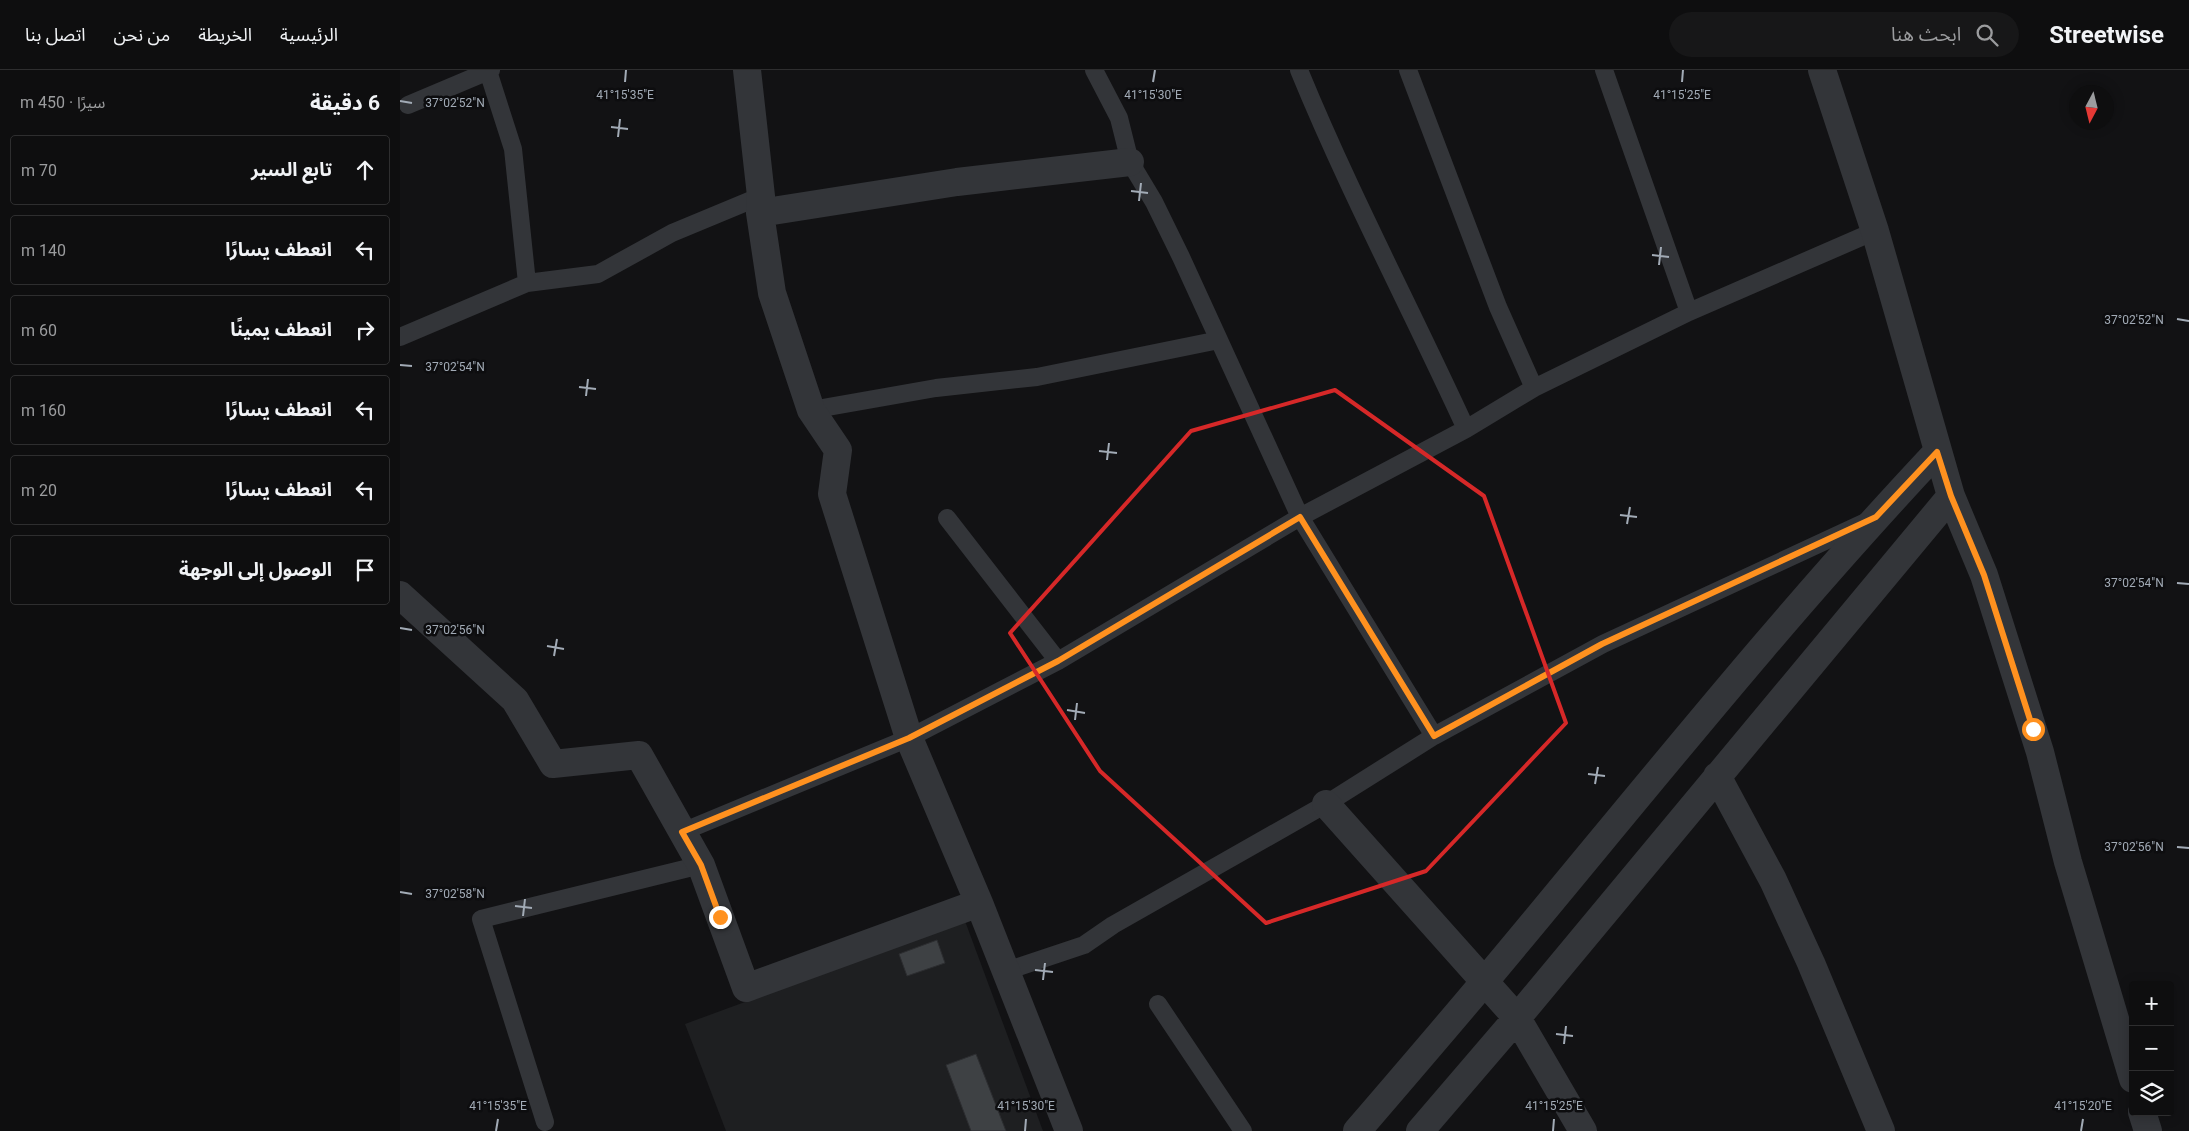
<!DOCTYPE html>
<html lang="ar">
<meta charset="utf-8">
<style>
body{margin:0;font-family:Roboto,"Noto Sans Arabic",sans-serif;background:#171718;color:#f1f3f6;direction:rtl}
.controls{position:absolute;right:15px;bottom:15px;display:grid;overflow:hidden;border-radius:5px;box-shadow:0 2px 12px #0003}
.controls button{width:45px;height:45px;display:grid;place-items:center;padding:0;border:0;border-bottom:1px solid #2e2e2f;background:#0e0e0f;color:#f1f3f6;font:25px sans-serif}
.compass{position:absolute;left:1669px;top:15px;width:45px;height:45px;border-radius:50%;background:#0e0e0f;box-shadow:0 2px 12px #0003;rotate:187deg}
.stop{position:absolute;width:15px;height:15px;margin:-11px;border:4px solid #ff911f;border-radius:50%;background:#fff}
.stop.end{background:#ff911f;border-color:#fff;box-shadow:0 1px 5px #0008}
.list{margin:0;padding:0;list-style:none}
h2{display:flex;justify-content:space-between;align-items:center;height:65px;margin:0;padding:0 20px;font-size:21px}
h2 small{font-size:16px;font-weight:400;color:#9b9c9e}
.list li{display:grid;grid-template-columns:32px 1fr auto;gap:15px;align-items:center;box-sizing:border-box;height:70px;margin:0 10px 10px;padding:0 10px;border:1px solid #2e2e2f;border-radius:5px}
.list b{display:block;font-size:19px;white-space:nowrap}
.list em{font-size:16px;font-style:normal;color:#9b9c9e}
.icon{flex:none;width:28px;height:28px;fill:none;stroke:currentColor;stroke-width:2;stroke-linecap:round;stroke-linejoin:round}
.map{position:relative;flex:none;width:1789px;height:1061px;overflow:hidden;direction:ltr}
header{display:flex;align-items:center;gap:30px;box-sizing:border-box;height:70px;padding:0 25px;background:#0e0e0f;border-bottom:1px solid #2e2e2f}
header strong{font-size:24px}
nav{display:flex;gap:28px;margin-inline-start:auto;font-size:18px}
.search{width:350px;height:45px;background:#171718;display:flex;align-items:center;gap:12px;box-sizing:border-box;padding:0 18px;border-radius:28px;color:#9b9c9e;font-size:19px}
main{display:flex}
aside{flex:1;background:#0e0e0f}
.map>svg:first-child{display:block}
.built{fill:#1e1f21}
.building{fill:#3e4144;stroke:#2c2d30}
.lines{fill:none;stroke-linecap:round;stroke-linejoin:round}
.lane{stroke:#333539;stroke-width:18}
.street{stroke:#333539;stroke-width:28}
.route{stroke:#ff911f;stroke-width:6}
.marked{fill:none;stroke:#d62828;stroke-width:4;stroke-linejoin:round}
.ticks{fill:none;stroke:#a2abb6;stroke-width:2}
.ticks-label{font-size:12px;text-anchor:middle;fill:#a2abb6;stroke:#0d0d0f;stroke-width:5;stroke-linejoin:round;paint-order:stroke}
</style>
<header>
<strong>Streetwise</strong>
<div class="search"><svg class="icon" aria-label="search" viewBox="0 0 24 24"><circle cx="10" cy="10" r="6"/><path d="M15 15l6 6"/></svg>ابحث هنا</div>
<nav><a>الرئيسية</a><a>الخريطة</a><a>من نحن</a><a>اتصل بنا</a></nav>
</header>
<main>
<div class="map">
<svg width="1789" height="1061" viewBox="0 0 1789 1061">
<rect width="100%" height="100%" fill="#121214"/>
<path class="built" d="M565,851l78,210h-317l-41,-107z"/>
<path class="building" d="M537,870l8,23 -38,13 -8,-22z
M576,984l30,77h-35l-25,-66z"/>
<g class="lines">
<path class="lane" d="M694,0l25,48 11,44 24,40 27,55 119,260 134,219
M899,0c50,122 112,239 167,359
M1008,0l90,237 36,81
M1204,0l85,242
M88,1l25,78 14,134
M8,35l83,-35
M0,267l127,-54 71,-9 74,-41 89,-37
M411,340l125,-22 101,-11 182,-37
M547,448l111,143
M282,762l227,-94 149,-77 242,-144 166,-88 68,-41 155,-76 186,-81
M606,901l78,-26 29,-20 213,-121 108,-68 169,-92 265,-123
M758,934l85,127
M145,1052l-64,-203 220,-54"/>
<path class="street" d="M347,0l14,126 -1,17 12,80 39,117 27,40 -6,44 77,244 70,165 90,228
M1422,0l53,161 76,265 33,79 56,177 28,110 65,217
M360,143l197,-31 173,-20
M0,525l115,105 38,64 86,-9 62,110 45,123 233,-85
M1317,706l56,104 38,83 70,168
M926,734l191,214 66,113
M1742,1042l6,19
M957,1061c43,-50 86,-100 128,-150 149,-178 293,-360 452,-529
M1020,1061l97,-113 434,-522"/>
</g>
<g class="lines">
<path class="route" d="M320,847l-19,-52 -19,-33 227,-94 149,-77 242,-144 134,219 168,-92 274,-127 61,-65 14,44 33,79 49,154"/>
</g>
<path class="marked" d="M935,320l149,106 82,227 -140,148 -160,52 -166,-152 -90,-138 181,-202z"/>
<path class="ticks" d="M225,12l1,-12M753,12l2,-12M1282,12l1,-12M0,31l12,2M211,57l17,2M218,67l2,-18M731,121l17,2M739,131l2,-18M1252,185l17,2M1259,195l2,-18M1777,249l12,2M0,295l12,1M179,317l17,2M186,326l2,-17M699,381l18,2M707,390l2,-17M1220,445l17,2M1227,454l3,-17M1777,513l12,1M0,558l12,2M147,576l17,3M154,586l3,-17M667,640l18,3M675,650l2,-17M1188,704l17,2M1195,714l3,-17M1777,777l12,1M0,822l12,2M115,836l17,2M123,846l2,-17M635,900l18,2M643,910l2,-17M1156,964l17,2M1164,974l2,-18M96,1061l2,-12M625,1061l1,-12M1153,1061l1,-12M1681,1061l2,-12"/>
<g class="ticks-label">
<text x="225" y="29">41°15'35"E</text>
<text x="753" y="29">41°15'30"E</text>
<text x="1282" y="29">41°15'25"E</text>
<text x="55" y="37">37°02'52"N</text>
<text x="1734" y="254">37°02'52"N</text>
<text x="55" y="301">37°02'54"N</text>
<text x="1734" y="517">37°02'54"N</text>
<text x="55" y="564">37°02'56"N</text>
<text x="1734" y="781">37°02'56"N</text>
<text x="55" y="828">37°02'58"N</text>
<text x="98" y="1040">41°15'35"E</text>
<text x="626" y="1040">41°15'30"E</text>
<text x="1154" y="1040">41°15'25"E</text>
<text x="1683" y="1040">41°15'20"E</text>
</g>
</svg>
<div class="controls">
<button>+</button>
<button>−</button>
<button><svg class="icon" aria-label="layers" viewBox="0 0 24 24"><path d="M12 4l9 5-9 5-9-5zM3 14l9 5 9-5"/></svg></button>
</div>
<svg class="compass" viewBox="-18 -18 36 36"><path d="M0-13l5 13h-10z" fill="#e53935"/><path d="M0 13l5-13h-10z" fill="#9b9c9e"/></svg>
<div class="stop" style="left:1633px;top:659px"></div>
<div class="stop end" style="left:320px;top:847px"></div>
</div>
<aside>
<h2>6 دقيقة<small>سيرًا · 450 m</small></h2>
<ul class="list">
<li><svg class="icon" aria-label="ahead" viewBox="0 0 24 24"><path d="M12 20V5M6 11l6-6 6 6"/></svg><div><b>تابع السير</b></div><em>70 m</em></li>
<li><svg class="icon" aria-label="left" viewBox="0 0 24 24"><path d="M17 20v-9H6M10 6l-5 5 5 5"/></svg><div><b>انعطف يسارًا</b></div><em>140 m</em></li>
<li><svg class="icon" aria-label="right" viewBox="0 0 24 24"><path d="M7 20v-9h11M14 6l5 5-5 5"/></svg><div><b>انعطف يمينًا</b></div><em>60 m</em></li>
<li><svg class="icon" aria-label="left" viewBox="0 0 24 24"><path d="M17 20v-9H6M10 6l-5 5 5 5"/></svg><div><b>انعطف يسارًا</b></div><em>160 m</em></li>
<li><svg class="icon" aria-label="left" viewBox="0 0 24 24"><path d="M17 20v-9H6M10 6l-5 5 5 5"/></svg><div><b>انعطف يسارًا</b></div><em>20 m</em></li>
<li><svg class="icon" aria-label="arrive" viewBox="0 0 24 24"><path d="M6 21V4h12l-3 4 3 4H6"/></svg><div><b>الوصول إلى الوجهة</b></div></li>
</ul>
</aside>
</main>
